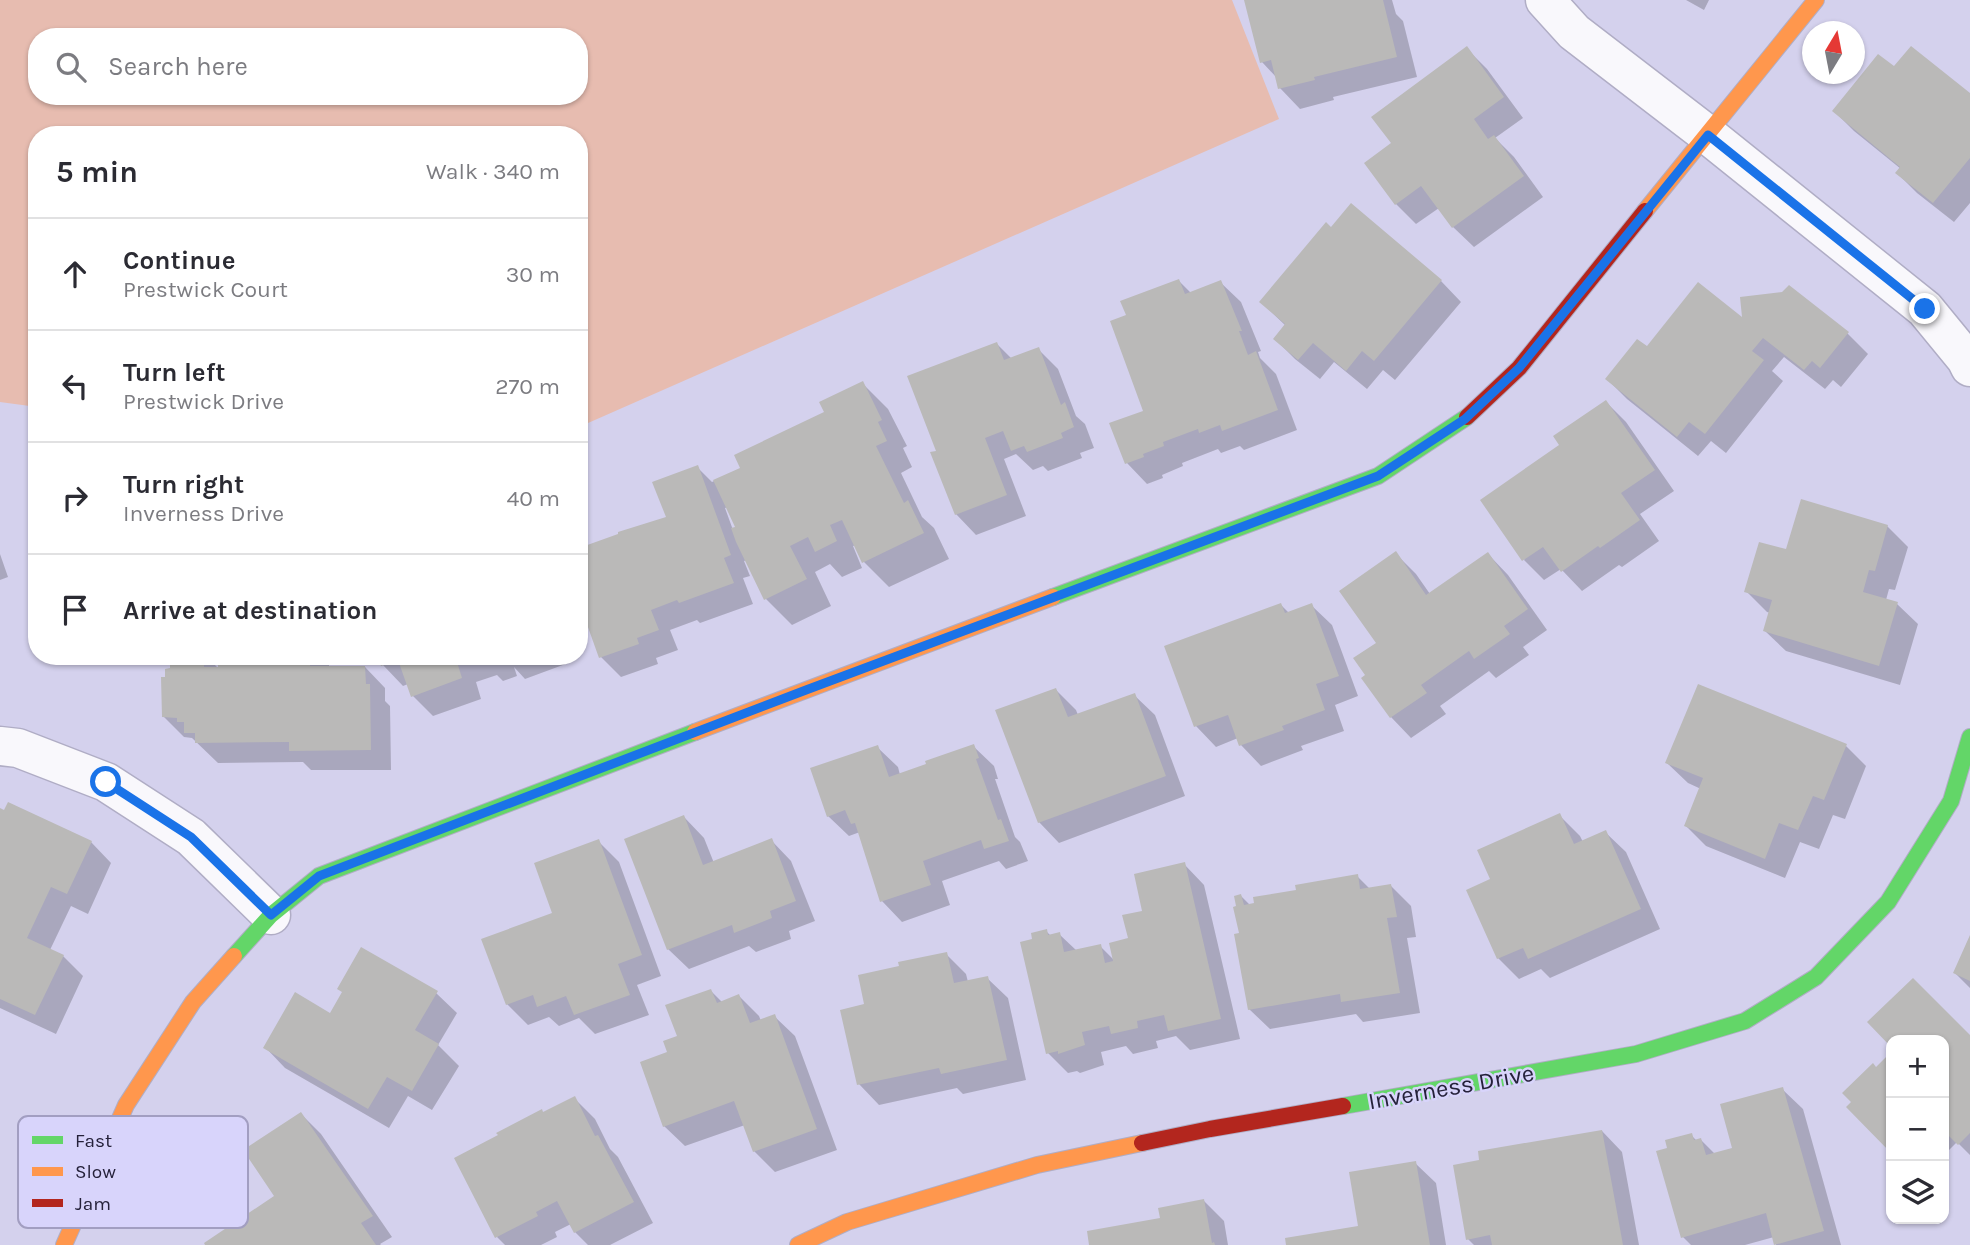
<!DOCTYPE html>
<meta charset="utf-8">
<style>
body{margin:0;font-family:Karla,sans-serif;background:#f7f7f7;color:#2b2b33}
.controls{position:absolute;right:21px;bottom:21px;display:grid;overflow:hidden;border-radius:14px;box-shadow:0 2px 5px #0004}
.controls button{width:63px;height:63px;display:grid;place-items:center;padding:0;border:0;border-bottom:2px solid #e1e1e2;background:#fff;color:#2b2b33;font:35px sans-serif}
.compass{position:absolute;left:1802px;top:21px;width:63px;height:63px;border-radius:50%;background:#fff;box-shadow:0 2px 5px #0004;rotate:10deg}
.stop{position:absolute;width:21px;height:21px;margin:-16px;border:5px solid #1a73e8;border-radius:50%;background:#fff}
.stop.end{background:#1a73e8;border-color:#fff;box-shadow:0 2px 7px #0008}
.list{margin:0;padding:0;list-style:none}
h2{display:flex;justify-content:space-between;align-items:center;height:91px;margin:0;padding:0 28px;font-size:30px}
h2 small{font-size:23px;font-weight:400;color:#7c7c81}
.list li{display:grid;grid-template-columns:46px 1fr auto;gap:21px;align-items:center;box-sizing:border-box;height:112px;padding:0 28px;border-top:2px solid #e1e1e2}
.list b{display:block;font-size:26px;white-space:nowrap}
.list p{margin:0;font-size:23px;white-space:nowrap;color:#7c7c81}
.list em{font-size:23px;font-style:normal;color:#7c7c81}
.icon{flex:none;width:38px;height:38px;fill:none;stroke:currentColor;stroke-width:2;stroke-linecap:round;stroke-linejoin:round}
.map{position:relative;flex:none;width:1970px;height:1245px;overflow:hidden}
.search{position:absolute;background:#fff;box-shadow:0 2px 5px #0004;left:28px;top:28px;width:560px;height:77px;display:flex;align-items:center;gap:18px;box-sizing:border-box;padding:0 24px;border-radius:28px;color:#7c7c81;font-size:26px}
.panel{position:absolute;background:#fff;box-shadow:0 2px 5px #0004;left:28px;top:126px;width:560px;height:539px;border-radius:28px}
.map>svg:first-child{display:block}
.green{fill:#e7bcb0;fill-rule:evenodd}
.shadow{fill:#0003;fill-rule:evenodd}
.building{fill:#bab9b8}
.lines{fill:none;stroke-linecap:round;stroke-linejoin:round}
.street-casing{stroke:#b0adc5;stroke-width:41}
.fast-casing{stroke:#b0adc5;stroke-width:18}
.slow-casing{stroke:#b0adc5;stroke-width:18}
.jam-casing{stroke:#b0adc5;stroke-width:18}
.street{stroke:#f9f8fc;stroke-width:38}
.fast{stroke:#63d668;stroke-width:16}
.slow{stroke:#ff974d;stroke-width:16}
.jam{stroke:#b3261e;stroke-width:16}
.route{stroke:#1a73e8;stroke-width:9}
.labels{text-anchor:middle;stroke-width:5;stroke-linejoin:round;paint-order:stroke}
.street-label{font-size:24px;fill:#25213a;stroke:#d8d4fb}
.key{fill:#d8d4fb;stroke:#a29ec1;stroke-width:2}
.key-label{font-size:19px;fill:#25213a}
</style>
<div class="map">
<svg width="1970" height="1245" viewBox="0 0 1970 1245">
<rect width="100%" height="100%" fill="#d4d1ed"/>
<path class="green" d="M0,0h1232l47,119 -700,308v-292h-542v272l-37,-5zM37,37h542v59h-542z"/>
<path class="shadow" d="M1246,0h146l4,14 7,7 14,56 -84,20 1,3 -34,9 -20,-21 -3,-10 -15,-16z
M1686,0h23l-5,10z
M1467,49l20,20 36,49 -28,20 19,19 29,40 -69,50 -21,-20 -14,-19 -23,16 -20,-20 -3,-60z
M1894,69l76,27v107l-16,19 -37,-29 -20,-20 4,-4 -47,-38 -20,-20z
M1351,206l90,75 20,21 -66,78 -12,-10 -16,19 -33,-27 -14,17 -25,-20 -20,-20 11,-13 -25,-24 70,-73z
M1179,281l12,12 29,-11 21,20 20,49 -3,1 2,6 16,16 21,56 -53,20 -4,-4 -19,7 -3,-4 -36,14 1,3 -21,9 1,3 -16,6 -20,-21 18,-51 -17,-96z
M1744,321l103,12 21,21 -27,33 -8,-7 -8,9 -41,-32 -12,14 11,10 -57,72 -15,-12 -13,15 -71,-57 -20,-20 40,-30z
M997,344l15,15 26,-10 20,20 18,47 9,8 9,24 -14,5 2,5 -34,13 -5,-5 -10,4 -17,-16 -12,5 22,57 -50,19 -20,-21 -18,-62z
M862,383l26,26 19,37 -4,2 9,19 -11,6 21,44 12,11 15,31 -60,28 -26,-26 -7,-16 -3,1 9,22 -20,9 -12,-13 -15,8 16,34 -39,19 -26,-26 -19,-39 -3,1 6,15 -7,2 10,26 -53,19 -3,-3 -27,10 8,20 -22,8 2,6 -37,13 -20,-20 67,-138 29,-52 15,15 30,-14 84,-55zM728,507l10,21 -5,2 -8,-22z
M1606,402l20,20 48,69 -34,23 19,27 -37,26 -3,-2 -37,26 -21,-22 -17,11 -20,-20z
M1887,526l21,21 -13,43 -6,-1 -3,11 11,4 21,20 -18,61 -114,-34 -21,-20 6,-18 -4,-1 -21,-21 41,-39z
M1395,553l21,21 14,20 58,-40 20,21 39,55 -24,17 6,8 -33,23 -7,-7 -49,35 6,8 -35,24 -20,-21 -24,-42 11,-32z
M0,554l8,23 -8,3z
M1281,605l8,8 22,-8 21,20 26,71 -23,9 9,26 -43,15 2,4 -42,16 -20,-21 -3,-7 -22,9 -20,-21z
M176,656h30l14,14 -1,-14h110v12l36,-1 20,21v13l5,5 1,64h-80l-8,-8 -85,1 -26,-25 -8,-1 -21,-21 4,-37 9,-19z
M379,656h190l2,6 -46,17 -11,-12 3,9 -14,5 -6,-6 -21,7 5,17 -48,17 -20,-20 -5,-12 -5,2 -20,-21z
M1056,690l20,20 2,5 56,-20 21,20 30,81 -126,47 -20,-21z
M973,746l21,20 4,13h-3l20,58 5,5 8,19 -22,8 -7,-8 -57,20 8,24 -48,17 -20,-21 -22,-69 -11,4 -21,-20 49,-69 21,20 2,8z
M1846,746l20,20 -21,53 -12,-4 -14,34 -19,-7 -15,36 -79,-32 -20,-20 15,-37 -13,-6 -21,-20z
M0,810l91,32 20,21 -23,51 -17,-8 -21,44 13,6 20,20 -27,58 -56,-26z
M1560,816l20,20 3,6 22,-10 21,20 34,77 -110,49 -9,-9 -22,10 -21,-21 -6,-79z
M684,817l20,21 10,25 57,-23 20,21 24,60 -26,10 2,8 -35,13 -7,-6 -60,23 -21,-20z
M598,841l21,21 42,114 -24,9 12,30 -54,19 -16,-16 -20,8 -10,-9 -21,8 -21,-21z
M1184,864l20,21 36,154 -50,11 -14,-14 -20,5 2,7 -25,6 -7,-8 -25,6 3,13 -24,8 -3,-2 -9,2 -20,-20 -14,-113 12,-9 5,5 8,-2 18,17 23,-5 14,14 16,-20 14,-28z
M1357,876l13,13 21,-3 20,20 5,31 -9,1 13,75 -57,9 -7,-8 -86,15 -21,-20 -8,-74v-39l10,10z
M1970,939v49l-15,-15z
M946,954l20,20 2,8 19,-4 21,20 18,82 -63,14 -6,-6 -78,17 -20,-21 7,-78z
M711,991l11,11 17,-6 20,20 2,5 13,-5 21,20 42,114 -62,22 -21,-21 -9,-26 -60,21 -21,-20 6,-73z
M436,993l21,20 -19,32 21,21 -27,44 -24,-14 -19,32 -104,-60 -20,-21 66,-32z
M1870,1022l100,16v117l-13,-13 -13,13v-115h-53v4z
M1782,1089l21,20 38,136h-65l-2,-8 -29,8h-54l-8,-8 8,-102 6,6 4,-1 15,15 18,-6z
M574,1098l21,21 15,30 8,8 35,66 -43,22h-22l-13,-13 -4,-8 -16,8 2,5 -16,8h-36l-8,-8 47,-123z
M301,1114l20,20 71,103 -12,7 1,1h-174l70,-49z
M1602,1131l20,21 17,93h-165l-6,-6z
M1415,1163l21,20 10,62h-158l72,-17z
M1204,1201l20,20 4,24h-137l71,-25z"/>
<path class="building" d="M1244,0h139l14,57 -83,20 1,3 -37,9 -7,-29 -11,3z
M1467,46l37,51 -30,22 14,20 6,-4 30,41 -72,52 -31,-42 -26,19 -31,-42 27,-20 -20,-26z
M1911,46l59,47v65l-37,45 -38,-30 5,-6 -68,-56 46,-57 16,12z
M1351,203l91,77 -68,81 -12,-10 -16,20 -33,-28 -15,17 -25,-21 12,-15 -26,-22 67,-80 5,5z
M1179,279l6,15 36,-14 21,51h-3l9,24 8,-4 22,59 -56,21 -2,-6 -21,8 -1,-4 -35,13 1,4 -21,8 1,3 -19,7 -16,-41 34,-12 -33,-90 16,-6 -6,-14z
M1698,282l44,35 -2,-20 42,-5 7,-7 60,47 -29,36 -8,-7 -8,9 -41,-32 -11,13 12,9 -59,74 -16,-12 -12,15 -72,-58 32,-40 10,7z
M997,342l7,18 35,-13 22,58 4,-3 9,25 -13,6 2,5 -36,14 -3,-6 -13,5 -8,-20 -18,7 22,57 -52,20 -25,-63 6,-1 -29,-75z
M863,381l19,39 -4,2 9,19 -11,5 28,57 4,-3 16,33 -62,30 -20,-43 -12,5 7,16 -22,11 -7,-15 -18,9 17,33 -43,21 -28,-58 -5,-14 4,-1 -22,-47 27,-12 -6,-13 90,-43 -5,-10z
M1606,400l49,70 -34,23 19,27 -40,28 -2,-2 -37,26 -18,-25 -21,14 -42,-61 79,-55 -6,-9z
M698,465l33,90 -7,3 10,25 -55,20 -2,-3 -26,10 8,20 -22,8 2,6 -40,14 -20,-56v-54l39,-14v-2l48,-15 -14,-35z
M1801,499l87,26 -13,46 -6,-1 -6,22 35,10 -19,64 -116,-35 9,-31 -28,-8 15,-50 27,7z
M1396,551l30,44 62,-43 40,57 -24,17 6,8 -36,25 -5,-8 -48,34 6,8 -37,25 -29,-40 4,-3 -12,-17 23,-15 -37,-52z
M1281,603l4,10 27,-10 27,73 -23,8 9,26 -43,16 2,4 -45,16 -11,-31 -34,12 -30,-81z
M174,656h30v11h14v-11h92v10h55l1,18h4l1,66 -82,1v-9l-94,1v-10h-11v-11h-7v-4l-15,-1 -1,-40h4v-8l5,-1v-10h4z
M377,656h95v1l-15,5 5,16 -51,19 -13,-37 -17,6z
M1698,684l149,60 -23,56 -11,-4 -15,34 -19,-7 -14,36 -81,-33 19,-48 -38,-15z
M1056,688l12,29 67,-24 31,83 -128,47 -43,-113z
M974,744l5,14 -3,1 22,61 3,-1 8,22 -25,8 -3,-9 -58,21 8,24 -51,17 -25,-79 -4,1 -6,-14 -18,7 -17,-49 68,-23 11,32 37,-13 -1,-3z
M8,802l84,39 -25,53 -16,-7 -24,51 37,17 -29,60 -35,-16v-191l4,2z
M1560,813l14,31 32,-14 35,79 -113,50 -5,-11 -26,11 -31,-69 24,-11 -13,-29z
M684,815l19,50 69,-27 24,63 -26,10 2,7 -38,15 -2,-8 -65,25 -43,-111z
M599,839l43,116 -24,9 12,31 -56,20 -8,-19 -29,11 -4,-12 -27,10 -25,-66 71,-26 -18,-50z
M1185,862l36,157 -53,12 -4,-16 -27,6 1,7 -27,6 -2,-8 -27,6 3,13 -27,9v-3l-12,3 -26,-112 12,-3 -1,-6 16,-4 1,6 12,-3 4,20 37,-8 4,19 8,-2 -4,-18 19,-5 -6,-23 20,-4 -8,-37z
M1358,874l2,15 31,-5 6,33 -10,1 13,75 -59,9 -1,-8 -92,16 -14,-76 5,-1 -6,-26 3,-1 -2,-10 7,-2 3,11 10,-2 -1,-6 43,-7 -1,-5z
M1970,935v46l-17,-8z
M361,947l77,44 -23,39 24,14 -27,47 -25,-14 -19,32 -105,-61 32,-56 35,21 12,-21 -5,-3z
M947,952l7,31 34,-7 19,84 -66,14 -2,-6 -82,17 -17,-75 24,-6 -6,-29 41,-9 -1,-4z
M1913,978l57,57v98l-12,12 -14,-14v-91h-53v7l-24,-25z
M711,989l6,14 22,-9 11,29 25,-9 42,115 -64,23 -19,-51 -71,26 -23,-65 27,-10 -4,-11 14,-5 -12,-31z
M1891,1052v101l-45,-46 5,-5 -9,-9 31,-30 3,4z
M1783,1087l41,144 -50,14 -8,-32 -85,25 -25,-87 11,-3 -2,-8 27,-7 2,7 7,-2 5,17 26,-7 -12,-44z
M575,1096l20,40 3,-1 36,67 -60,31 -17,-32 -21,11 2,4 -43,22 -41,-80 44,-23 -2,-2 46,-24 1,3z
M301,1112l72,104 -12,7 15,22h-171l-1,-2 70,-47 -31,-46z
M1602,1130l21,115h-131l-2,-10 -24,5 -13,-75 26,-5 -1,-9z
M1416,1161l14,84h-144l-1,-7 73,-12 -9,-54z
M1204,1199l8,44 2,-1 1,3h-126l-2,-14 73,-13 -2,-10z"/>
<g class="lines">
<defs>
<path id="street" d="M1545,0l29,32 134,103 217,174 41,50 4,8
M0,746l18,2 88,34 85,55 80,78"/>
<path id="fast" d="M1053,597l325,-121 89,-59
M234,956l37,-41 48,-39 376,-144
M1343,1106l293,-52 109,-33 71,-44 72,-75 63,-101 19,-64"/>
<path id="slow" d="M1645,211l171,-211
M695,732l358,-135
M64,1245l62,-140 67,-103 41,-46
M798,1245l49,-23 190,-57 105,-22"/>
<path id="jam" d="M1467,417l52,-49 126,-157
M1142,1143l68,-14 133,-23"/>
</defs>
<use href="#street" class="street-casing"/>
<use href="#fast" class="fast-casing"/>
<use href="#slow" class="slow-casing"/>
<use href="#jam" class="jam-casing"/>
<use href="#street" class="street"/>
<use href="#fast" class="fast"/>
<use href="#slow" class="slow"/>
<use href="#jam" class="jam"/>
</g>
<g class="lines">
<path class="route" d="M106,782l85,55 80,78 48,-39 487,-186 572,-214 87,-57 54,-51 189,-233 217,174"/>
</g>
<g class="labels">
<g class="street-label">
<text transform="translate(1451 1087) rotate(-10)" y="8">Inverness Drive</text>
</g>
</g>
<rect x="18" y="1116" width="230" height="112" rx="10" class="key"/>
<rect x="32" y="1136" width="31" height="8" fill="#63d668"/>
<rect x="32" y="1167" width="31" height="9" fill="#ff974d"/>
<rect x="32" y="1199" width="31" height="8" fill="#b3261e"/>
<g class="key-label">
<text x="75" y="1147">Fast</text>
<text x="75" y="1178">Slow</text>
<text x="75" y="1210">Jam</text>
</g>
</svg>
<div class="controls">
<button>+</button>
<button>−</button>
<button><svg class="icon" aria-label="layers" viewBox="0 0 24 24"><path d="M12 4l9 5-9 5-9-5zM3 14l9 5 9-5"/></svg></button>
</div>
<svg class="compass" viewBox="-18 -18 36 36"><path d="M0-13l5 13h-10z" fill="#e53935"/><path d="M0 13l5-13h-10z" fill="#7c7c81"/></svg>
<div class="stop" style="left:106px;top:782px"></div>
<div class="stop end" style="left:1925px;top:309px"></div>
<div class="search"><svg class="icon" aria-label="search" viewBox="0 0 24 24"><circle cx="10" cy="10" r="6"/><path d="M15 15l6 6"/></svg>Search here</div>
<section class="panel">
<h2>5 min<small>Walk · 340 m</small></h2>
<ul class="list">
<li><svg class="icon" aria-label="ahead" viewBox="0 0 24 24"><path d="M12 20V5M6 11l6-6 6 6"/></svg><div><b>Continue</b><p>Prestwick Court</p></div><em>30 m</em></li>
<li><svg class="icon" aria-label="left" viewBox="0 0 24 24"><path d="M17 20v-9H6M10 6l-5 5 5 5"/></svg><div><b>Turn left</b><p>Prestwick Drive</p></div><em>270 m</em></li>
<li><svg class="icon" aria-label="right" viewBox="0 0 24 24"><path d="M7 20v-9h11M14 6l5 5-5 5"/></svg><div><b>Turn right</b><p>Inverness Drive</p></div><em>40 m</em></li>
<li><svg class="icon" aria-label="arrive" viewBox="0 0 24 24"><path d="M6 21V4h12l-3 4 3 4H6"/></svg><div><b>Arrive at destination</b></div></li>
</ul>
</section>
</div>
